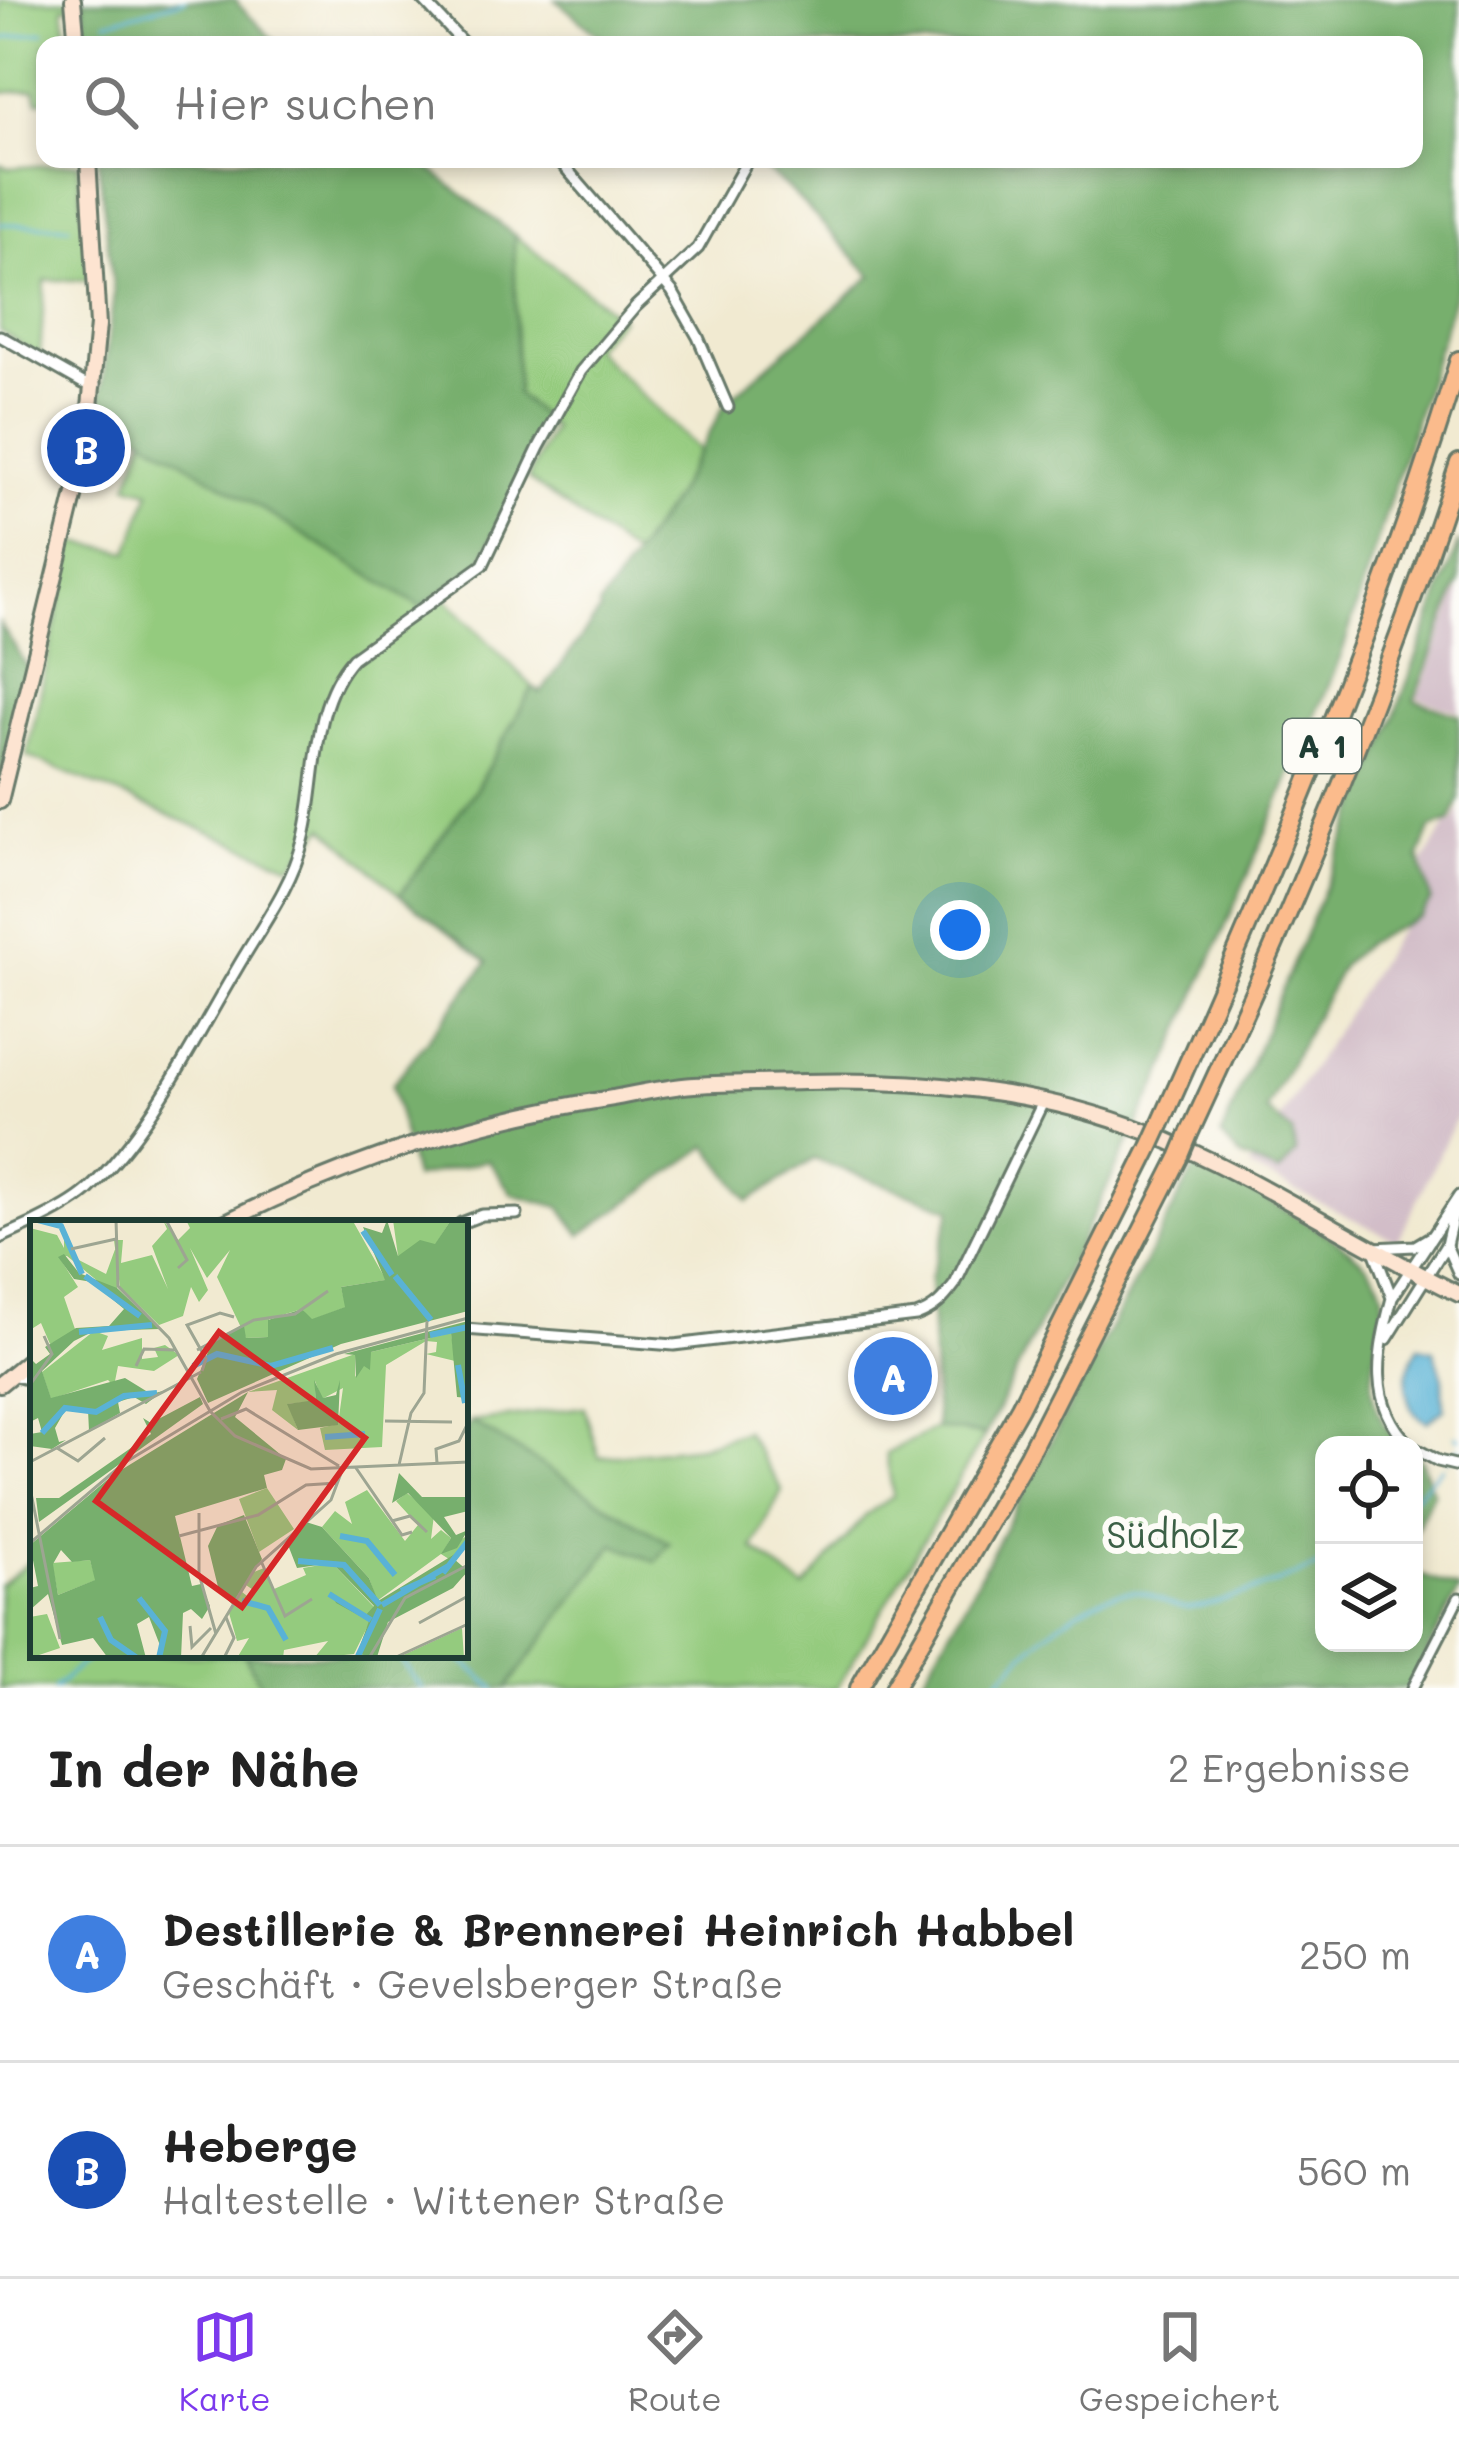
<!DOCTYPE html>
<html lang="de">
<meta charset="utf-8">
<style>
body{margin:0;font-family:Mali,sans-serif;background:#f6f6f6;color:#222}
.controls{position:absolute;right:36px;bottom:36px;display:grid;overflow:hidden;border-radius:24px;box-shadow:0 6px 18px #0003}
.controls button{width:108px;height:108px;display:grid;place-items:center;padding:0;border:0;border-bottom:3px solid #e0e0e0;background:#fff;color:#222;font:60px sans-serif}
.you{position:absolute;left:960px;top:930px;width:42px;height:42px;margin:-30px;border:9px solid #fff;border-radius:50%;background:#1a73e8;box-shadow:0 0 0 18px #1a73e833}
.badge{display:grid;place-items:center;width:78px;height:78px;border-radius:50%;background:#7c3aed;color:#fff;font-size:39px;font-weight:700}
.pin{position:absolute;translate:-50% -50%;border:6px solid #fff;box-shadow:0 3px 12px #0006}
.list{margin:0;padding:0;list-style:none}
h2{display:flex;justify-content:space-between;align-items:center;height:156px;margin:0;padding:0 48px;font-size:51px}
h2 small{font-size:39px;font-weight:400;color:#767676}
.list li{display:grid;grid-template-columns:78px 1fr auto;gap:36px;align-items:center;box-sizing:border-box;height:216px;padding:0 48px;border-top:3px solid #e0e0e0}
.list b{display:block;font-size:45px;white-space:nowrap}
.list p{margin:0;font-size:39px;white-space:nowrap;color:#767676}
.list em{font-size:39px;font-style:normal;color:#767676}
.icon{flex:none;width:66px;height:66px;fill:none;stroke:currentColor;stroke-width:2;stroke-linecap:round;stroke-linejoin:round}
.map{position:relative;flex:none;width:1459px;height:1688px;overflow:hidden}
.search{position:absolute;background:#fff;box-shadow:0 6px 18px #0003;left:36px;right:36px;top:36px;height:132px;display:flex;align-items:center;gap:30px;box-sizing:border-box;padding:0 42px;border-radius:24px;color:#767676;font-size:45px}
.sheet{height:588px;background:#fff}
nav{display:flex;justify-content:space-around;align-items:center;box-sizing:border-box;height:168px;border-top:3px solid #e0e0e0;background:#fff;font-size:33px;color:#767676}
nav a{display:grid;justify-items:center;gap:6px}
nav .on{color:#7c3aed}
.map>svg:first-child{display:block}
.industrial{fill:#d2bdc8}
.green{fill:#94cb7e;stroke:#5a8459;stroke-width:3}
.forest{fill:#77af6d;stroke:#4b7650;stroke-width:3}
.water{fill:#59b2d6;stroke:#3c7885;stroke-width:3}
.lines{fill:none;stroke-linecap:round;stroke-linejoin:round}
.stream{stroke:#59b2d6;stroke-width:3}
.minor-casing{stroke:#687a6b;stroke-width:15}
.secondary-casing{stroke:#687a6b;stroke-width:20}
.motorway-casing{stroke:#687a6b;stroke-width:22}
.minor{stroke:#fff;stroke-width:9}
.secondary{stroke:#fde4d1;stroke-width:14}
.motorway{stroke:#fbbb8c;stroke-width:16}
.motorway-bridge-casing{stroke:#687a6b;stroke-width:22;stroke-linecap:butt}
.motorway-bridge{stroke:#fbbb8c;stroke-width:16}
.labels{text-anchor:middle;stroke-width:12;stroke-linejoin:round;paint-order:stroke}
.shield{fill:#fdfcf7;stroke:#62766e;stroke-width:3}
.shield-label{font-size:33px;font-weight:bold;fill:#1f3d34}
.park-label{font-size:36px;fill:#3c6046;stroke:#fdfcf7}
.inset-river{fill:none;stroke:#59b2d6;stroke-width:6}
.inset-road{fill:none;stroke:#9da592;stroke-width:3}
.view{fill:#d62828;fill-opacity:0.15;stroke:#d62828;stroke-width:6}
.inset-edge{fill:none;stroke:#1f3d34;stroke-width:6}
</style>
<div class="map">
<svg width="1459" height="1688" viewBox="0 0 1459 1688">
<rect width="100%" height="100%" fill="#fdfcf7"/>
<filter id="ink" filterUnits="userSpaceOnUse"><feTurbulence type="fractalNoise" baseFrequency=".00833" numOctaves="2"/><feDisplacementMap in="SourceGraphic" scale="24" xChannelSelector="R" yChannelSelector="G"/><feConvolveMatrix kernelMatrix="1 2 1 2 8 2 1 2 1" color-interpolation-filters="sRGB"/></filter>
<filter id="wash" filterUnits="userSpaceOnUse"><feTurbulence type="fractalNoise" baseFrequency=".004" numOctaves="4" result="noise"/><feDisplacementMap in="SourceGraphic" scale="48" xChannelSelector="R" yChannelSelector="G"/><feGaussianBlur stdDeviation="2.7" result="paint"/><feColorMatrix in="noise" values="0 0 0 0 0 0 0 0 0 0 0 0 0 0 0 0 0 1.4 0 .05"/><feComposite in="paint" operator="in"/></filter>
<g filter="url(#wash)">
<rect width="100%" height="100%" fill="#f1ead1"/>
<path class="industrial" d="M1459,588v124l-41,-14z
M1459,808v304l-61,129 -149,-73 179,-284 -5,-22 23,-36 8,-4z"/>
<path class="green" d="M0,0h83l1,9 -21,-2 5,38h-23v55l-7,1 -3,-11 -35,3z
M78,163l11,117h-44l-5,76 -40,-25v-167l8,4z
M514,235l107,83 -28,30 106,102 -26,49 -39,57 -106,-77 25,-52 -36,-33z
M145,436l276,171 25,-8 87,88 -57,101 -76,107 -75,-68 -34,39 -264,-110 46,-214 56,10 21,-61 -22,-6z
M584,1407l15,50 101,-11 45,-15 37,59 -29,58 51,40 63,-74 26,-18 -7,-42 50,-26 49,7 -148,253h-330l108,-145h53l-196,-121z
M33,1559v96h212l18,33h-263v-103z"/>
<path class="forest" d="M83,0h151l44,45h-191z
M556,0h903v281l-118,375 -179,419 -177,360 -49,-7 -6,-150 22,-69 -138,-50 -65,42 -41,-55 -127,89 -21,-28 -48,-13 -24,-34 -74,18 -22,-93 96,-123 -88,-67 76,-106 57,-102 8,6 59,-81 -1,-5 74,-108 54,-98 145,-125 -81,-85 -39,-32h662v-114h-803z
M98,159h319l97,76 3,159 31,29 -68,141 -59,43 -322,-198 15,-115z
M1459,541v41l-44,118 44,15v84l-8,22 -21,8 -11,28 12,43 -11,16 -54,27 -23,21 -77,146 26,22 4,21 -17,20 -39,-16 -19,-21 164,-393z
M0,624l28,44 -28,114z
M1199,1166c44,23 156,73 179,114 25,44 -42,108 25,165h-79v198h90v-70l45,16 -50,99h-492l41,-71 237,-450z
M472,1422l197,121 -13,19 -42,-18 -107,144h-244l-18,-33h220v-226z
M1414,1454l6,5 13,33 -19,40z"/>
<path class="water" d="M1419,1347l15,3 9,28 1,31 -17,13c-28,-14 -24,-53 -8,-75z"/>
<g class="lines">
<path class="stream" d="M106,22l79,-22
M0,39l44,-7
M0,224l69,2
M1456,1436l3,3
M1448,1460l11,-12
M1414,1497l28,-30
M397,1655l25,33
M455,1655l40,33
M54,1688l38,-33
M992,1688c31,-36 93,-99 145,-96 18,1 35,18 53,16 29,-2 105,-32 134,-44"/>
</g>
</g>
<g filter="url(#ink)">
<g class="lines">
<defs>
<path id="minor" d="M423,0l42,45
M558,159l114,132 26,46 30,70
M0,336l83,47 12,2
M33,1223c19,-9 39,-19 55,-33 63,-60 104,-146 148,-220 24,-42 55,-82 67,-129 16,-60 6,-134 50,-183l130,-93 56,-118 42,-76 55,-65 62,-58 49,-87
M461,1223l21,-8 35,-1
M0,1238l33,-15
M1446,1245l13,29
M1392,1298l-19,-50 42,-2 15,-9
M465,1329l209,16 242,-29c19,-7 27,-16 39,-32l88,-182
M1387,1339l59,-94 9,-39
M12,1375l21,6
M1410,1445c-43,-42 -32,-94 -18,-147l67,-102
M1414,1448l24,13 21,5
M1413,1688l46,-90"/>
<path id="secondary" d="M73,0l4,45
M0,801l86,-353 12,-123 -10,-166
M224,1223c123,-62 252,-104 389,-125 26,-5 54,-11 81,-13 36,-2 73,-2 109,-3 115,-3 233,7 341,49 111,44 208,111 315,163
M0,1384l33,-27"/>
<path id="motorway" d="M1161,1123c112,-249 218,-501 298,-763
M1189,1134c102,-218 195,-442 270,-671
M859,1688l161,-281 130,-260
M894,1688l134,-233 151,-297"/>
</defs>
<use href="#minor" class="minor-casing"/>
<use href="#secondary" class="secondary-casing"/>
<use href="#motorway" class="motorway-casing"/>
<use href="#minor" class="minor"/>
<use href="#secondary" class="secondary"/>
<use href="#motorway" class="motorway"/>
<defs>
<path id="motorway-bridge" d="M1150,1147l11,-24
M1179,1158l10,-24"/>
</defs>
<use href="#motorway-bridge" class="motorway-bridge-casing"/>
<use href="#motorway-bridge" class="motorway-bridge"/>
</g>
</g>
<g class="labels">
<rect class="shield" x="1283" y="719" width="78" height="54" rx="9"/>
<g class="shield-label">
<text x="1322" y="758">A 1</text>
</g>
<g class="park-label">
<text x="1173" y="1548">Südholz</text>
</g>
</g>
<g transform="translate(30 1220)">
<rect width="438" height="438" fill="#f1ead1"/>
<path d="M133,0l15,20 12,-12 -4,-8 168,3 32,57 -45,7 5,20 -35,13 -9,-11 -33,10 -1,18 -22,1 -29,-61 13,-27 -23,28 -17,-30 18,42 -9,12 -8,-15 -8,29 -24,9 -39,-38 -6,-47h9l-2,23 31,-8 16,34 -16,-43 15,-17zM363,0h58l-16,25 -37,11zM34,7l9,30 33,17 11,-30v44l-6,4 -44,-36 -8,1 19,30 -14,10 12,35 -26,12 -9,-21 -11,7v-102l27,7 7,13zM64,111l14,5 -6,14 40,-12v21l16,-2 -4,-9 11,-3 14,10 -25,16 -36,-5 -4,20 -6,-6 -57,19 -9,-27zM421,113l4,28 -29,-7 10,-2 1,-10 -11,-1 -40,24 -4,82 -57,3 -5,-22 18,-4 5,-36 -21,11 -7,-18 1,20 -28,3 10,26 -26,-20 5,-20 -29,2 107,-38v23l16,-25zM237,268l27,41 -35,23 -20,-53zM337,270l38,51 13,-16 -22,-24 11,-8 27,22 -3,24 10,-9 10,8 -8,14 25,-17v11l-16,15 -11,-7 -64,47 -8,-23 -47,-51 13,-16 17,13 -7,-22zM60,340l6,20 -38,15 -6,-32zM302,343l44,46 -22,45 -40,4 14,-17 -44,9 -1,8h-46l12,-20 -12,3 -8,-28 13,-21 9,7 5,-7 -10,-7 8,-13 10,-4 10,21 32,-14 -3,-7zM17,394l13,34 -30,10v-41zM432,408l2,30h-67z" fill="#94cb7e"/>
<path d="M357,0l11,36 22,-16 15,4 16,-24h17v91l-127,33 -133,59 -11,-24 15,-37 32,-16 2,12 22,-1v-17l34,-11 10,10 33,-12 -4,-20 44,-7 -22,-53 19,6zM34,34l15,19 38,15 43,41 -66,2 -20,10 -32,30 9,27 74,-20 26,16 12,-3 -17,13 -12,-7 -16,5 2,11 -31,18 -1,-21 -21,-3 -12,21 4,14 7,-2 -14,9 -22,-3v-12l12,-2 -4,-14 -8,4v-64l6,6 14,-10 -5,-7 31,-19 33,-2 15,-17 -32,-27 -18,-3 -16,-22zM438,101l-1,77 -10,-1 -6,-64 -80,19 -1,18 -6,-4 -8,12 -1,-23 -11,-1zM284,160l9,18 13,-3 4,-15 -2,45 -40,5 -11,-26 29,-4zM218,172l-13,25 51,42 -4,11 -18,5 3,13 -92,28 17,70 9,-2 9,22 -8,13 -11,-10 -8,4 -2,45h-25l5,-10 -12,-31 -12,7 9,34h-38l-15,-20 -31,7 -14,-51 -18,16v-22l8,-2 -8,-41 83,-70zM31,330l11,12 18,-2 5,20 -37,15 -5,-31zM170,177l3,7 -164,118 -3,-24h23l92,-64 -8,-16 8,5zM369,253l23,24h46v14l-24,6 12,18 12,-5 -11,18 -16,6 10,-16 -43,-45 -16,10zM214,295l18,44 -30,45 -13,-13 -11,-45 10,-21zM276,302l16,5 47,51 9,23 90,-55 -14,13 14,12 -15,17 -65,34 -11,35 -20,-3 12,-33 -33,-18 -5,-11 33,25 10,-11 -42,-43 -35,5 -9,-23z" fill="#77af6d" fill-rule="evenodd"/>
<path class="inset-river" d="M8,0l23,6 21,48M333,11l29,44M55,56l55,40M365,56l36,44M49,112l73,-7M400,115l38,-8M428,145l7,38M163,146l24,-12 54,12 62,-18M12,213l23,-25 31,4 28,-16 33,-3M295,217l40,-3M310,316l27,5 28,34M268,341l46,4 36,40M413,353l25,-32M371,371l34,-15M299,374l42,26M109,378l26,33 -6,27M212,381l26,7 18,32M352,385l68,-40M70,397l11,23 26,18M328,436l22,-47"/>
<path class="inset-road" d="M86,0l2,66 51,52 41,73 25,25 76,33 157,-7M136,0l21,40 -9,8M41,29l45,-10M167,130l57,-30 41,-6 33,-23M106,146l8,-17 31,1M172,151l4,-12 -19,-34 33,-12 14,4M0,165l22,-31 -8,-18M191,199l25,-10 93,57M355,201l67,1M27,228l21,13 27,-23M0,242l171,-90M407,243l-1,-14 23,-8 9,-18M369,245l12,-52 13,-20 3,-72M326,248l46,67 10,-3M0,268l30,151M169,293v61l17,60M362,301l18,-5 17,16M149,316l79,-21 48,-30 31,-2M0,323l94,-80 118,-71 94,-38 132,-36M231,341l24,55 27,-17M389,403l49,-27M160,406l2,21 19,-19M171,438l55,-91 75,-67 12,-32M194,438l10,-20 -8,-21M339,438l36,-60 63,-33M364,438l74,-34"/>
<path class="view" d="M189,112l146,106 -123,169 -146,-106z"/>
<rect width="438" height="438" class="inset-edge"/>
</g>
</svg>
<div class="controls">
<button><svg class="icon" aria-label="locate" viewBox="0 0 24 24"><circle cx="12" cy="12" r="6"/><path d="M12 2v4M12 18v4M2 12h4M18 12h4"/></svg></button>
<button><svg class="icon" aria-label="layers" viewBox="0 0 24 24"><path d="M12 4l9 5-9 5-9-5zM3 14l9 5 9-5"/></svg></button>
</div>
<div class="you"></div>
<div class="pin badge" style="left:893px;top:1376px;background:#3f7fe0">A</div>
<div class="pin badge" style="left:86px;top:448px;background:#1a4fb4">B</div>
<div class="search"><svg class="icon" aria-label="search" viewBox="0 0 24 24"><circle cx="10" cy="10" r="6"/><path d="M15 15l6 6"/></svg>Hier suchen</div>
</div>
<section class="sheet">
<h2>In der Nähe<small>2 Ergebnisse</small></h2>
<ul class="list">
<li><span class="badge" style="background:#3f7fe0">A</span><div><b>Destillerie &amp; Brennerei Heinrich Habbel</b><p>Geschäft · Gevelsberger Straße</p></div><em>250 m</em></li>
<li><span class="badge" style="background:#1a4fb4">B</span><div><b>Heberge</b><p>Haltestelle · Wittener Straße</p></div><em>560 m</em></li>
</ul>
</section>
<nav>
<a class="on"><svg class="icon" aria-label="map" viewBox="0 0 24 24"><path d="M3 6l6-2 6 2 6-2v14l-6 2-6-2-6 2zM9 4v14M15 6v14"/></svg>Karte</a>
<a><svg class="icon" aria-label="directions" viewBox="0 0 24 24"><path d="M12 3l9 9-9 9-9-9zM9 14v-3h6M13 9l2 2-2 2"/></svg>Route</a>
<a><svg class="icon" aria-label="saved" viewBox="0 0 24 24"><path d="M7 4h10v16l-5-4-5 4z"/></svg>Gespeichert</a>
</nav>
